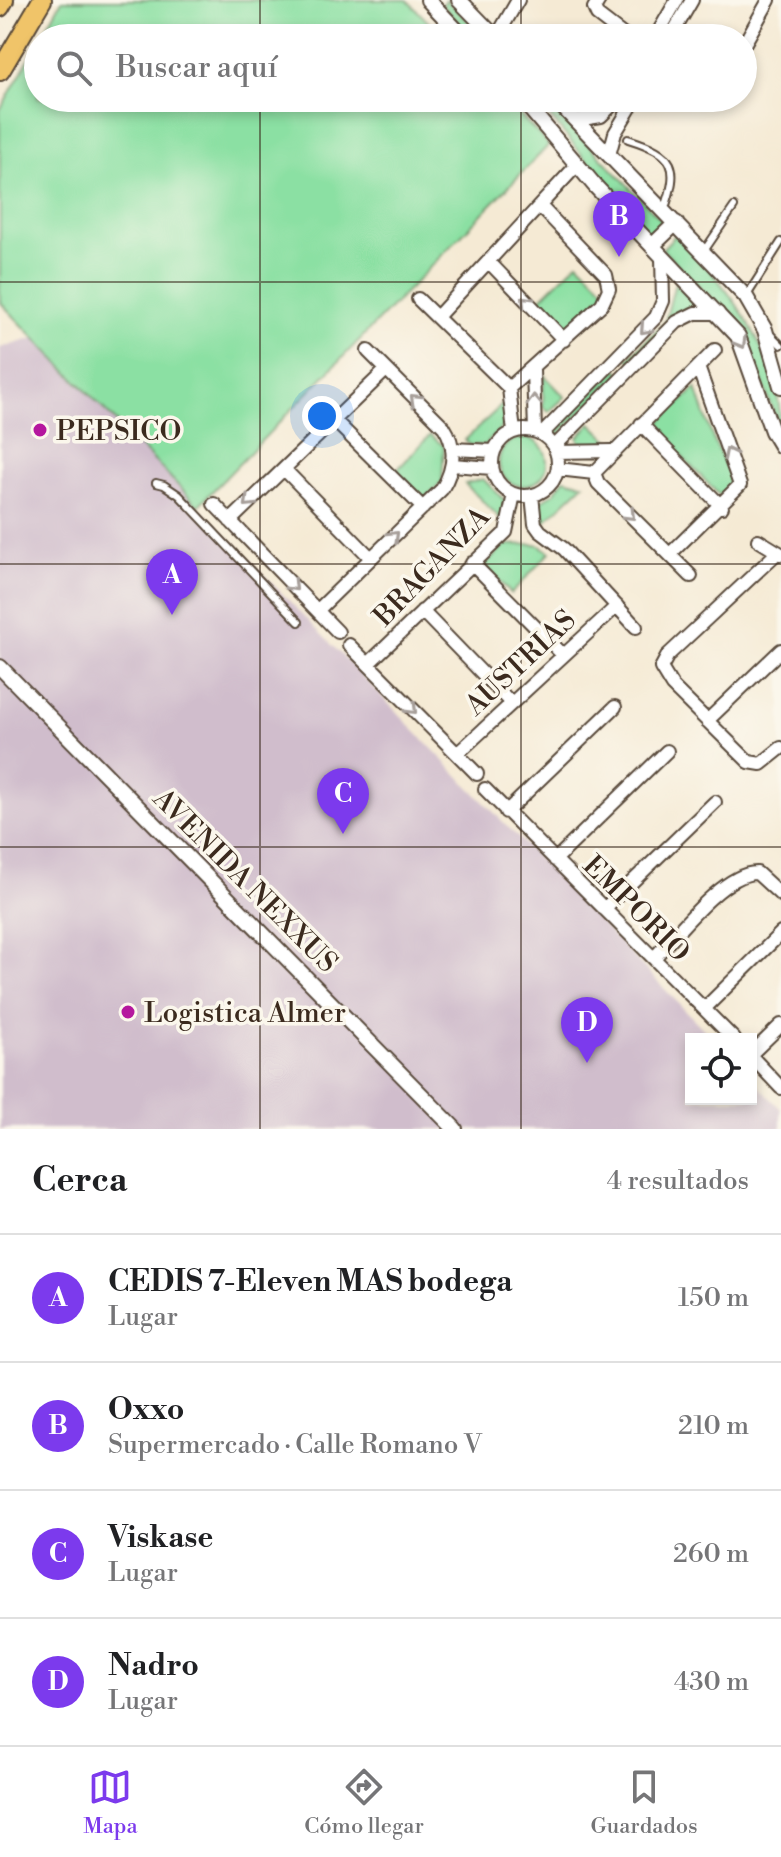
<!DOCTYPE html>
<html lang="es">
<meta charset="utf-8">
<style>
body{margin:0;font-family:"Libre Bodoni",serif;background:#f2f2f2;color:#202124}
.controls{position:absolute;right:24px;bottom:24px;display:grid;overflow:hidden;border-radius:0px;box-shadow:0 4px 12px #0003}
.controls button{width:72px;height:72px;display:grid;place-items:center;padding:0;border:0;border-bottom:2px solid #e0e0e0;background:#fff;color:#202124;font:40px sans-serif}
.you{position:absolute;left:322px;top:416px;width:28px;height:28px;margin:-20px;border:6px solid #fff;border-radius:50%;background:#1a73e8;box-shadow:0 0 0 12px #1a73e833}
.badge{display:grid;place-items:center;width:52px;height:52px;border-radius:50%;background:#7c3aed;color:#fff;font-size:26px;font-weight:700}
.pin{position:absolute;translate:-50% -66px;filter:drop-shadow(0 2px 4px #0008)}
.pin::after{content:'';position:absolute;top:42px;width:28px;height:24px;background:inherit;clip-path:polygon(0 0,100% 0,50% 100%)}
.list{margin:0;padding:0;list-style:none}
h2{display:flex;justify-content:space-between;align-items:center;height:104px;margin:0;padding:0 32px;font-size:34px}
h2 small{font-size:26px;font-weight:400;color:#757577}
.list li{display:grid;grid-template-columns:52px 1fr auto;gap:24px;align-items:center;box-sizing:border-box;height:128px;padding:0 32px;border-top:2px solid #e0e0e0}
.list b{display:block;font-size:30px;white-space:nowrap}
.list p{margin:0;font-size:26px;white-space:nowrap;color:#757577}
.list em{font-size:26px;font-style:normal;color:#757577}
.icon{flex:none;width:44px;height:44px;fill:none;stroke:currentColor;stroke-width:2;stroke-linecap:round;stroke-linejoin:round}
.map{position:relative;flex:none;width:781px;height:1129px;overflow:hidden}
.search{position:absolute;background:#fff;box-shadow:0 4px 12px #0003;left:24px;right:24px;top:24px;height:88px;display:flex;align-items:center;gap:20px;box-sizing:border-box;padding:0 28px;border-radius:44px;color:#757577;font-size:30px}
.sheet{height:616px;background:#fff}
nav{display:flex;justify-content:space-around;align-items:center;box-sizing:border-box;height:112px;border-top:2px solid #e0e0e0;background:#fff;font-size:22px;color:#757577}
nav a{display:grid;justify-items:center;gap:4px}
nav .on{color:#7c3aed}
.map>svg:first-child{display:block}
.industrial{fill:#d0bdcc}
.green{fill:#8be0a3;stroke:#638560;stroke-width:2}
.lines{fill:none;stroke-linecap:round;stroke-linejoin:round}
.service-casing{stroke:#574739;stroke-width:10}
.minor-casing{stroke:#574739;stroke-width:16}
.tertiary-casing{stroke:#574739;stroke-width:18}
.primary-casing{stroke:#574739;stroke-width:22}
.service{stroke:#fff;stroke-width:6}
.minor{stroke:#fff;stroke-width:12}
.tertiary{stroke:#fff;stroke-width:14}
.primary{stroke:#f0c469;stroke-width:18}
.oneway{stroke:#a79f9a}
.grid{fill:none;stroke:#3b2a1e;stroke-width:2;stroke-opacity:0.55}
.poi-dot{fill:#b5179e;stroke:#fbf7ec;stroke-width:3}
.labels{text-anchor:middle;stroke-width:7;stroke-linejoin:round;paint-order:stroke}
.poi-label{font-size:28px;fill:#3b2a1e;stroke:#fbf7ec;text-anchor:start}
.street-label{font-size:28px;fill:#3b2a1e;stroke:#fbf7ec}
</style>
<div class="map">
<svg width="781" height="1129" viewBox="0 0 781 1129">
<rect width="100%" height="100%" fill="#fbf7ec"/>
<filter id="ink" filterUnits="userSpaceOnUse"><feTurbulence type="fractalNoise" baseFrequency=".0125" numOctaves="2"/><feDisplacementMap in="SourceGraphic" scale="16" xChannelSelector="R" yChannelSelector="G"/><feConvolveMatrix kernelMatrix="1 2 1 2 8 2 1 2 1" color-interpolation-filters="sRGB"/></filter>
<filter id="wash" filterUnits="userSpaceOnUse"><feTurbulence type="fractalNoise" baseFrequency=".006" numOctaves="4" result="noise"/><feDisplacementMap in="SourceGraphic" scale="32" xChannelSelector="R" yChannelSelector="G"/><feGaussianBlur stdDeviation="1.8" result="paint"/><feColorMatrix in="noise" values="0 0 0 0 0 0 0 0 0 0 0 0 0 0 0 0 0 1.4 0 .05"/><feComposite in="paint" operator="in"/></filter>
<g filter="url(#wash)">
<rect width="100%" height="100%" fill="#f5ead4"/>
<path class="industrial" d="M35,338l678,701h-22v60h60v-21l30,31v20h-781v-781z"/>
<path class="green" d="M62,0h345l37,38h-403z
M446,0l37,35 -2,3h-7l-32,-33z
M38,43v55h465l46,47 -351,361 -198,-204v-192z
M532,98h12l121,126 -13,14c-43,-45 -76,-96 -120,-140z
M677,233c53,56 104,119 104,201l-36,-102 -83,-83z
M578,262l29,29 -40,39 -27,-31z
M675,283l27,28h-13l-56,52 -5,-4 37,-37z
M617,369l4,4 -63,62 -5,-5z
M544,375l21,22 -16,15 -6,-5z
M696,388l17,51 22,46 -15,11 -66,-68z
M505,402l1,21 -21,22h-15l-5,-5z
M591,423l20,19 -4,3 -27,-2 -2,-6z
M430,435l14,11 -2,36 -18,17 -28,-28z
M499 462a24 24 0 1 1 48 0a24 24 0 1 1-48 0Z
M483,479l22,22 -1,21 -39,-38z
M564,479l20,5 -42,40 -3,-22 15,-9z
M537,544l13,8 -39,42 -26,-29 20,-20z"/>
</g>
<g filter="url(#ink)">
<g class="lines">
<defs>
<path id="service" d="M628,139c48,15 52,27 36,72
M704,251l30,-44
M746,297l35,-55
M769,333l12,12
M156,483l8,2 15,10 120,127"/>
<path id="minor" d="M599,0l-5,8 3,7 30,23
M496,38l22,-38
M655,38l22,-38
M670,38l22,-38
M743,46l26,-46
M576,120l25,-4 18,-18
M609,155l6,-22 21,-35
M489,262l75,78
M418,299l91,89
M437,317l140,-152
M533,370l2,61
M509,388l93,-84 7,-15 -3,-14 -66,-69
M509,388l5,44
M334,420l89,88
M641,424l81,83
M492 463a33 33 0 1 1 66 0a33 33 0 1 1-66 0Z
M542,434l114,-117 7,-16 -1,-44
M554,447l123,-125 18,-9h23
M452,449l42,2
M556,452l56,-1
M452,465l40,3
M284,469l87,89
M558,469l36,4
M594,473l121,-123
M594,473l4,10 93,93
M532,495l3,29 5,7 24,18 72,78
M214,504l124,128
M230,521l156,-151
M758,540l23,14
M778,552l-110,103 -7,13 11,18 77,76 12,2 20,-16
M670,554l70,-69 -42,-118
M472,563l91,92
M318,610l124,-121c12,-20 15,-42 2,-62l-76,-76
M422,611l89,92
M349,645l128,129
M368,664l138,-132 8,-38
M707,721l74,-71
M457,754l160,-148
M485,789l249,250
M506,812l109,-105
M555,860l112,-109
M604,909l111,-107
M654,958c22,-23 70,-86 103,-85l24,22
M704,1009l77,-76
M751,1054l30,-29
M751,1056l30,32"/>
<path id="tertiary" d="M428,0l36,38
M459,0l37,38
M521,98l75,89 142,149 34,95 9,15
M554,98l192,199 19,33 16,56
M652,246l24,-23
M0,667l455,462"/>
<path id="primary" d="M0,7l4,-7
M0,71l42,-71"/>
</defs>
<use href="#service" class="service-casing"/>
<use href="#minor" class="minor-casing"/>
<use href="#tertiary" class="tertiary-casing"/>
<use href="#primary" class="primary-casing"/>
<use href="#service" class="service"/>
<use href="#minor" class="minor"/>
<use href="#tertiary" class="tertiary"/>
<use href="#primary" class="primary"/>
</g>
<defs><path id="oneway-chevron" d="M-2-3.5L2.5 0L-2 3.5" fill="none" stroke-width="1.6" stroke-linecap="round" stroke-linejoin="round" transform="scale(2)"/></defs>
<g class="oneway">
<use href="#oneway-chevron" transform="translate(526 301) rotate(-134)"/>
<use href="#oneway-chevron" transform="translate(645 329) rotate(132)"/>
<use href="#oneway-chevron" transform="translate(741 343) rotate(60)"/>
<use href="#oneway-chevron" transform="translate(415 399) rotate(-136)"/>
<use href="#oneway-chevron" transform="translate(534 400) rotate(-92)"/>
<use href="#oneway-chevron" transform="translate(729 453) rotate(-116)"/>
<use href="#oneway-chevron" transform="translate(249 502) rotate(136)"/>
<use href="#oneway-chevron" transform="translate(630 515) rotate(45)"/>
<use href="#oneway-chevron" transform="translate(394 536) rotate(-44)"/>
<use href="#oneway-chevron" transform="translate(293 586) rotate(46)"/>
<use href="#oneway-chevron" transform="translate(412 709) rotate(45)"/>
</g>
</g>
<path class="grid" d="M260,0v38M521,0v38M260,98v1031M521,98v1031M0,282h781M0,564h781M0,847h781"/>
<g class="poi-dot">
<circle cx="40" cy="430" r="8"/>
<circle cx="128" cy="1012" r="8"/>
</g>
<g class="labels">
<g class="poi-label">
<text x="56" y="440">PEPSICO</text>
<text x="144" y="1022">Logistica Almer</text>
</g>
<g class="street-label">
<text transform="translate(431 566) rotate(-46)" y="10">BRAGANZA</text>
<text transform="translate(520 662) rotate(-43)" y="10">AUSTRIAS</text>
<text transform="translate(246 880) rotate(45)" y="10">AVENIDA NEXXUS</text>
<text transform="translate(637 908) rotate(45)" y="10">EMPORIO</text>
</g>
</g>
</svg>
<div class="controls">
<button><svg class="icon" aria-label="locate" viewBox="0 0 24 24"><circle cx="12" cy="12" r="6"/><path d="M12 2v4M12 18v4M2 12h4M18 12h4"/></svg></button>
</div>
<div class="you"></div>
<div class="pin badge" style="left:172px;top:615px">A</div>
<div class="pin badge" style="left:619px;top:257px">B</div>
<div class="pin badge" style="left:343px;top:834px">C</div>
<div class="pin badge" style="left:587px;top:1063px">D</div>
<div class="search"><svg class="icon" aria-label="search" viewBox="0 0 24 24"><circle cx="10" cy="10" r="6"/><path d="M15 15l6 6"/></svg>Buscar aquí</div>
</div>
<section class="sheet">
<h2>Cerca<small>4 resultados</small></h2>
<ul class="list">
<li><span class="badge">A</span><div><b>CEDIS 7-Eleven MAS bodega</b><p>Lugar</p></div><em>150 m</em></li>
<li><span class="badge">B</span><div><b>Oxxo</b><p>Supermercado · Calle Romano V</p></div><em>210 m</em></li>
<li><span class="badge">C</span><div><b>Viskase</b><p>Lugar</p></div><em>260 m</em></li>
<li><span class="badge">D</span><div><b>Nadro</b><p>Lugar</p></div><em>430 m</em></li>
</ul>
</section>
<nav>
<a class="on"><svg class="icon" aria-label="map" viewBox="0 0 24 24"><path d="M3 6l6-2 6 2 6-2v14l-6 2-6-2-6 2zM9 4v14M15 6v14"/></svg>Mapa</a>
<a><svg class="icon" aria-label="directions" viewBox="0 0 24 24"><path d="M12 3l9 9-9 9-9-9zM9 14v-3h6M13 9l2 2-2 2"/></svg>Cómo llegar</a>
<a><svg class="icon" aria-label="saved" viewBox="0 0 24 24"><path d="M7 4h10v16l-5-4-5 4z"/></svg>Guardados</a>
</nav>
